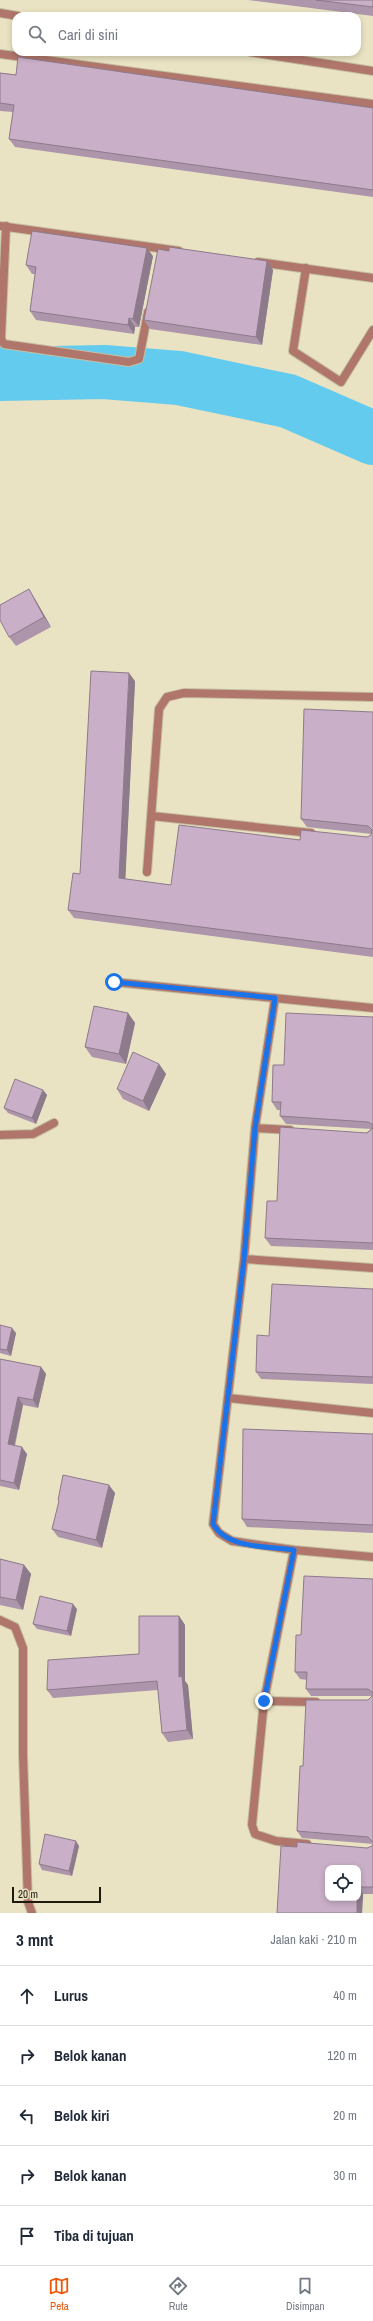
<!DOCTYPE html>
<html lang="id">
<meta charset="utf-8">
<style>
body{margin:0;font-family:"Archivo Narrow",sans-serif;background:#f6f6f7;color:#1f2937}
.controls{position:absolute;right:12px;bottom:12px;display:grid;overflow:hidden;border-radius:8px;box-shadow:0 2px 6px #0003}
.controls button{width:36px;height:36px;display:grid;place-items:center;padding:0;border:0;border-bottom:1px solid #e0e1e3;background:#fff;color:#1f2937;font:20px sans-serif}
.scale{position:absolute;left:12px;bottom:10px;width:89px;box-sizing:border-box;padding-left:4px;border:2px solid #1d1a0e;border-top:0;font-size:11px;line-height:14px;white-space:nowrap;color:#1d1a0e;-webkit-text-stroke:3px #eae3c3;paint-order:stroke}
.stop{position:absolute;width:12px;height:12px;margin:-9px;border:3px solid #1a73e8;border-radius:50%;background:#fff}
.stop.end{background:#1a73e8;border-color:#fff;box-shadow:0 1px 4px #0008}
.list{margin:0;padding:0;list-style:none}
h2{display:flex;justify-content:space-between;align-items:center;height:52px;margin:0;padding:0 16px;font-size:17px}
h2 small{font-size:13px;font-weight:400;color:#747a83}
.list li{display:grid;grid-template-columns:26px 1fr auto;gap:12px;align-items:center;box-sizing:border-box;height:60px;padding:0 16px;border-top:1px solid #e0e1e3}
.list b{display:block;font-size:15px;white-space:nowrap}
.list em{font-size:13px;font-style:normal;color:#747a83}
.icon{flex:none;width:22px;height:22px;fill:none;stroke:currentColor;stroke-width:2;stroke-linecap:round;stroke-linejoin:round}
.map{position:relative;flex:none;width:373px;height:1913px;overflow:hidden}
.search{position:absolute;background:#fff;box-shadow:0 2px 6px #0003;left:12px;right:12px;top:12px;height:44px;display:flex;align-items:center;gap:10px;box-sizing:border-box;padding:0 14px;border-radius:12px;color:#747a83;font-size:15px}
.sheet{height:352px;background:#fff}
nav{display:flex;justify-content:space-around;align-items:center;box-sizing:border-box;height:56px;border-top:1px solid #e0e1e3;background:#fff;font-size:11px;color:#747a83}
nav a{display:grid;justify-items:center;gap:2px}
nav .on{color:#ea580c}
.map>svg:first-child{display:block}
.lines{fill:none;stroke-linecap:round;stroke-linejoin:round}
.river{stroke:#63cbee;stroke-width:54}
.street-casing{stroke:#c5bfa2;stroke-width:10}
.street{stroke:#b0766b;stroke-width:8}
.wall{fill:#ad96ab}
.shaded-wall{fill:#8d7a8b}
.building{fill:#c9afc7;stroke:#8d7a8b}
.route{stroke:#1a73e8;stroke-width:5}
</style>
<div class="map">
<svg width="373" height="1913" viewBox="0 0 373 1913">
<rect width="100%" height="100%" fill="#eae3c3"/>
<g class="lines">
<path class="river" d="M0,374l104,-2 75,6 109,23 85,37"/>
<defs>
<path id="street" d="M0,13l18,3
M250,52l123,19
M0,54l373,50
M0,226l179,25
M6,226l-5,113 3,5 125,18 10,-3 9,-47
M258,262l115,16
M306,268l-13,83 48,31 32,-52
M152,816l159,17
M147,872l12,-163 8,-12 17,-4 189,4
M114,982l259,26
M275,998l-20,130 -11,131 -31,265 6,9 13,8 62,9 79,7
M255,1128l35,2
M0,1135l33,-1 21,-11
M244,1259l129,9
M228,1398l145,15
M294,1550l-30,151 -12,124 3,9 21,7 31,3
M0,1620l15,7 8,21v106l5,148 4,11
M264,1701l52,1"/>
</defs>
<use href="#street" class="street-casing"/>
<use href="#street" class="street"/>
</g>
<path class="wall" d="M248,0h125v16z
M0,73l373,35v89l-358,-50 -6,-8 4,-27 -13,-1z
M153,256l-14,71h-4l-1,7 -98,-14 -6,-9 5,-37h-3l-6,-9z
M267,261l6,9 -11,75 -112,-16 -6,-9z
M35,599l16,28 -35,19 -7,-9z
M135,681l-10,198 46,6 129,-45 67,-3 4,-2 1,-1 -65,-7 -6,-8 72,-107v245l-299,-39 -6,-8 12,-36z
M128,1013l7,10 -9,41 -34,-7 -7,-10z
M373,1017v233l-102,-4 -6,-8 12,-37 94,-72 -85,-5 -6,-8 1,-6h-4l-5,-8 12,-37z
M159,1064l7,10 -17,37 -26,-12 -6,-10z
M43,1090l4,5 -11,29 -28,-11 -4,-5z
M373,1289v95l-112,-5 -5,-7 13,-36z
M0,1325l16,8 -5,23 -11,-3z
M0,1359l41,8 5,7 -8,34 -15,-3 -8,41 12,8 -8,36 -19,-4z
M373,1434v99l-126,-6 -5,-8z
M115,1493l-13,55 -44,-11 -6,-8 7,-27 -1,-2z
M0,1559l24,6 7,9 -8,36 -23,-5z
M373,1579v315h-10l-1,19h-85l90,-65 5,-2 1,-2 -71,-6 -5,-7 6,-65 69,-70h-61l-5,-7 1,-9 -7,-1 -5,-7 6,-37z
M77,1609l-6,27 -34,-7 -4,-5z
M179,1616l6,9v56l3,4 5,54 -25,3 -6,-9 -4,-43 -105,8 -6,-8 92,-36z
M79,1846l-7,30 -30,-6 -3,-6z"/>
<path class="shaded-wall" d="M147,248l6,8 -14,71 -6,-8z
M267,261l6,9 -11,75 -6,-8z
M129,318l6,9 -1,7 -6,-9z
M29,589l6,10 16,28 -7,-10z
M129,673l6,8 -10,206 -6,-9z
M128,1013l7,10 -9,41 -7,-10z
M159,1064l7,10 -17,37 -6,-10z
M43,1090l4,5 -11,29 -4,-6z
M12,1328l4,5 -5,23 -4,-6z
M41,1367l5,7 -8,34 -5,-8z
M18,1397l5,8 -10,46 -5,-7z
M22,1447l5,7 -8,36 -5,-7z
M109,1485l6,8 -13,55 -6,-8z
M24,1565l7,9 -8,36 -7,-10z
M73,1604l4,5 -6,27 -4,-5z
M179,1616l6,9v56l3,4 5,54 -6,-9 -8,-53z
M76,1841l3,5 -7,30 -3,-5z
M358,1887l5,7 -1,19h-5v-15h1z"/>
<path class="building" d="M316,0h57v7z
M18,57l355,51v82l-364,-51 5,-34 -14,-2v-30l16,2z
M32,231l115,17 -14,71 -4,-1 -1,7 -98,-14 6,-44 -10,-2z
M169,247l98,14 -11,76 -112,-17 14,-71 11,2z
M29,589l15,28 -35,20 -9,-17v-15z
M91,671l38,2 -10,205 52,7 8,-60 121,15 1,-10 66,7 4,-2 1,-5 -4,-4 -67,-7 3,-110 69,3v237l-305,-39 5,-37 7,1z
M94,1006l34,7 -9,41 -34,-7z
M286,1013l87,4v226l-108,-5 2,-37h10l3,-74 87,6 6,-5 -1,-4 -4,-2 -88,-6 1,-14h-9l1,-37h11z
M133,1052l26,12 -16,37 -26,-12z
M15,1079l28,11 -11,28 -28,-10z
M272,1284l101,5v88l-117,-5 1,-37 12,1z
M0,1325l12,3 -5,22 -7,-1z
M0,1359l41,8 -8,33 -15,-3 -10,47 14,3 -8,36 -14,-3z
M243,1429l130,5v91l-131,-6z
M63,1475l46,10 -13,55 -44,-11 7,-28 -1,-1z
M0,1559l24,6 -8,35 -16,-3z
M304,1576l69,3v115l-1,-2 -4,-3h-62l1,-17h-12l1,-37h5z
M40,1596l33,8 -6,27 -34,-7z
M139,1616h40v61l3,-1 5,54 -25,3 -5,-52 -110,9 1,-30 91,-6z
M373,1695v147l-5,-5 -71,-6 3,-65h3l3,-66h62z
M45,1834l31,7 -7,30 -30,-7z
M297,1842l70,6 5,-2 1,-2v43h-15v-19h-30v30h29v15h-80l4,-67 16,1z"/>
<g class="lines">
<path class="route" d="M114,982l161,16 -20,130 -11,131 -31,265c14,25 55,22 81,26l-30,151"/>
</g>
</svg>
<div class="controls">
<button><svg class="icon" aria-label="locate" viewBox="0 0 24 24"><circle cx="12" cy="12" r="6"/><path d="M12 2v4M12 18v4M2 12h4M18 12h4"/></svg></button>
</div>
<div class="scale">20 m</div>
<div class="stop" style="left:114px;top:982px"></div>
<div class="stop end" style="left:264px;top:1701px"></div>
<div class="search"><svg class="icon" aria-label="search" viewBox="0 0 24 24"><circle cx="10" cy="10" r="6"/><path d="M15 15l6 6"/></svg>Cari di sini</div>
</div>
<section class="sheet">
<h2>3 mnt<small>Jalan kaki · 210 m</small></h2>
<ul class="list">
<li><svg class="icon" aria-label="ahead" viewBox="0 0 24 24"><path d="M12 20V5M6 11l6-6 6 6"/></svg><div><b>Lurus</b></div><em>40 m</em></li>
<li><svg class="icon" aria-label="right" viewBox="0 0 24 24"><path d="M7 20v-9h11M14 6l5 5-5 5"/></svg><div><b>Belok kanan</b></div><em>120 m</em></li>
<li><svg class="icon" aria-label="left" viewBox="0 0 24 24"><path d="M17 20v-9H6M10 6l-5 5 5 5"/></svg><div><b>Belok kiri</b></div><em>20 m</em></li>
<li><svg class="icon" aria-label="right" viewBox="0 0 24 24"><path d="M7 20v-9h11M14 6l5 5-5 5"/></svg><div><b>Belok kanan</b></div><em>30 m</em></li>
<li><svg class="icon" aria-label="arrive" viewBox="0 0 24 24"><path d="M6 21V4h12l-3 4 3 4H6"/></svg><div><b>Tiba di tujuan</b></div></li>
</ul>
</section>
<nav>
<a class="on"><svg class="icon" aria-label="map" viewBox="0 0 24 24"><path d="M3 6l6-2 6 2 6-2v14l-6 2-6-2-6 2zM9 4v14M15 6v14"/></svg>Peta</a>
<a><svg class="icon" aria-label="directions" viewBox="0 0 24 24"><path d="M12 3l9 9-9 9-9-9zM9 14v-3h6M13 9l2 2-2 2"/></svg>Rute</a>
<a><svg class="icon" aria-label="saved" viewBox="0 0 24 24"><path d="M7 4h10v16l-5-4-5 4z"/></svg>Disimpan</a>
</nav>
